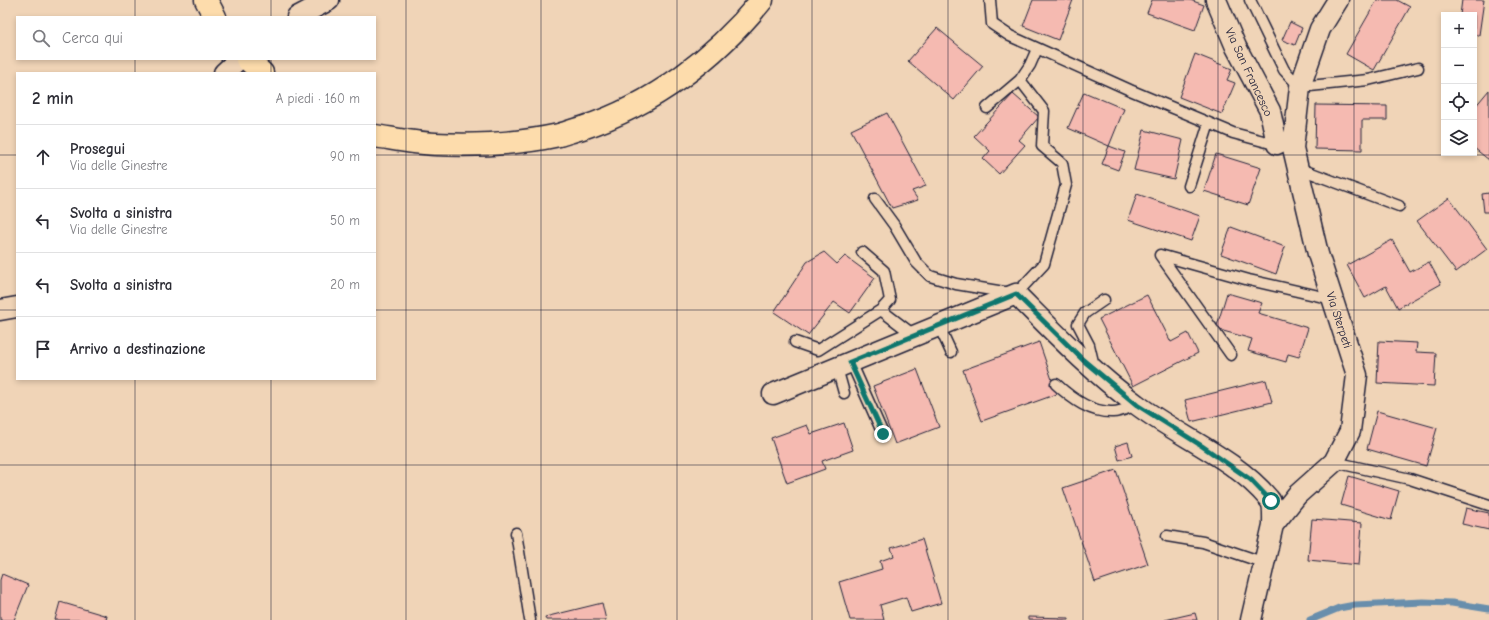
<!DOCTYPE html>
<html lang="it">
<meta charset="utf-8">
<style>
body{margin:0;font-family:"Comic Neue",sans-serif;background:#f7f7f7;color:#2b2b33}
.controls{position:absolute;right:12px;top:12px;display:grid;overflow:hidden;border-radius:0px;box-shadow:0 2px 6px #0003}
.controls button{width:36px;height:36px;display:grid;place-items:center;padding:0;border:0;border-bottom:1px solid #e1e1e2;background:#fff;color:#2b2b33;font:20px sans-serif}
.stop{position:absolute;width:12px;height:12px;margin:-9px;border:3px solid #0f766e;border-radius:50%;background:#fff}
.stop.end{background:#0f766e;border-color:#fff;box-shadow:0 1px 4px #0008}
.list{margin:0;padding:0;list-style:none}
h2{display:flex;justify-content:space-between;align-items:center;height:52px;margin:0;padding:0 16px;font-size:17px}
h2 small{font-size:13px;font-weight:400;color:#7c7c81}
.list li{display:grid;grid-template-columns:26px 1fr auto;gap:12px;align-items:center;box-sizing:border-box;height:64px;padding:0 16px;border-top:1px solid #e1e1e2}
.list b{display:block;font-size:15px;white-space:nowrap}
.list p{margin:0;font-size:13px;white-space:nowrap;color:#7c7c81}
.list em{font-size:13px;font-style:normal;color:#7c7c81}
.icon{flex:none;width:22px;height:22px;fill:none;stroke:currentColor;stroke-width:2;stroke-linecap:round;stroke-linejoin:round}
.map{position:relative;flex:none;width:1489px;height:620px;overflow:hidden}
.search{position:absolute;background:#fff;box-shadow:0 2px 6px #0003;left:16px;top:16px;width:360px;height:44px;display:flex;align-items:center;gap:10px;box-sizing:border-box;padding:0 14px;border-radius:0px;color:#7c7c81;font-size:15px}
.panel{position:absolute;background:#fff;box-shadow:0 2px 6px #0003;left:16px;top:72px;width:360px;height:308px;border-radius:0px}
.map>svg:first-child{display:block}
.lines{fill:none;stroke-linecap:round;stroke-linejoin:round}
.stream{stroke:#678eac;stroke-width:7}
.building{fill:#f5bab1;stroke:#22223b}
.service-casing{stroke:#22223b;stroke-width:13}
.minor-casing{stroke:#22223b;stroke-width:23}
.motorway-casing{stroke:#22223b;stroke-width:25}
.service{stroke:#f0d4b7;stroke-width:10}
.minor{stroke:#f0d4b7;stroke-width:20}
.motorway{stroke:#fddcac;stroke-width:22}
.route{stroke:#0f766e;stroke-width:5}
.grid{fill:none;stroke:#22223b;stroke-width:1;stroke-opacity:0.55}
.labels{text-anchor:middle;stroke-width:3;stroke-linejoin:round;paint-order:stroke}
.street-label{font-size:12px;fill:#22223b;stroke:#f0d4b7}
</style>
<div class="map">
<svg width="1489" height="620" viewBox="0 0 1489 620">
<rect width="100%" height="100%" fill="#f0d4b7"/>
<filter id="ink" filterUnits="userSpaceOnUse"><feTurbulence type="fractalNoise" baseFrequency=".025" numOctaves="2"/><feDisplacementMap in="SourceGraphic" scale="8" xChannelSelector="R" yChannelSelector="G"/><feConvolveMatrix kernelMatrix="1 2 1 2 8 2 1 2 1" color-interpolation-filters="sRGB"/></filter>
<g filter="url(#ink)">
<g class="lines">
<path class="stream" d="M1310,620l29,-12 16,-3 68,-3 29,1 37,6"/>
</g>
<path class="building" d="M1033,0h40l-15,40 -35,-14z
M1152,0h38l14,5 -9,25 -48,-17z
M1377,0h20l13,7 -36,63 -28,-16z
M1462,0h22l-5,35h-5v-20h-14z
M1290,22l12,6 -7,17 -13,-5z
M937,28l46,38 -29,34 -46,-39z
M1195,54l37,15 -5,11 8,3 -13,31 -43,-17z
M1489,90v70l-15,-12v-40z
M1084,92l40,17 -15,37 -41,-18z
M1013,94l26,23 -20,23 6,5 -26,29 -16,-15 7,-8 -16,-15z
M1316,105l71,1v14h-25v30l-47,-1z
M887,113l39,73 -14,5 6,9 -26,8 -41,-78z
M1144,130l39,10 -9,39 -40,-9z
M1109,146l16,6 -7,18 -16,-6z
M1216,154l45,14 -13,37 -44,-14z
M1489,193v19h-5l-2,-18z
M1137,194l63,22 -9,25 -63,-21z
M1449,198l38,51 -31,23 -39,-51z
M1231,227l54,20 -9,27 -55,-20z
M1392,240l18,32 19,-10 12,22 -43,24 -12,-22 -21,12 -18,-33z
M824,252l13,12 8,-8 30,22 -25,35 -16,-11 -26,33 -34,-23 33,-50z
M1227,293l35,10 -4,10 50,15 -9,29 -11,-3 -2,8 -38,-11 4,-12 -36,-10z
M1147,295l24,47 17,-9 10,20 -65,33 -34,-67z
M1379,341l38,2 -1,9 20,1 -2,33 -57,-3z
M1039,342l18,52 -75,27 -19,-51z
M917,369l22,58 -44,17 -22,-58z
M1266,380l6,22 -81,20 -6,-22z
M1377,411l60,17 -11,38 -59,-17z
M844,423l9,27 -31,11 3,8 -38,14 -16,-45 36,-13 4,9z
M1128,442l4,14 -13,4 -4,-14z
M1116,470l32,94 -53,18 -32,-94z
M1349,476l50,15 -8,29 -50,-15z
M1466,508l23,5v17l-27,-6z
M1312,519l50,4 -3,42 -51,-5z
M922,539l19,64 -30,9 -5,-15 -26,8 4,15h-34l-11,-38 43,-13 -2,-8 14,-5 -3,-8z
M2,574l26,11 -14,35h-14v-40z
M60,602l47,14 -1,4h-51z
M602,603l4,17h-60l-1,-3z
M1195,613l2,7h-32z
M1028,617l41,1v2h-41z"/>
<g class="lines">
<defs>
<path id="service" d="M990,0l2,24 18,12 120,54 103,43 45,12
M1250,0l34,70 16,17 68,-7 50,-12
M987,108l33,-28
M1298,168l101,38
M1189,186l20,-63
M875,199l19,26 22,37 14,14 26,8 60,10 28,-30 22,-79 -4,-22 -20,-17 2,-35 -24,-31 10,-15 7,-16
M862,252l22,19 6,29 -9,10 34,26
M1160,255l89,25 83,19
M1160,255l71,100
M939,326l12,26
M795,342l23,8 63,-40
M851,362l32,72
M1094,366l-5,-21 -11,-21 7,-11 19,-13
M837,368l7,25
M1056,384c16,15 35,29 57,28 8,0 17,-5 24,-7
M1334,462l76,17 79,26
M516,533l14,87
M1167,536l36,6 62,21"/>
<path id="minor" d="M1216,0l20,47 34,64 7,33
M297,17l32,-17
M224,73l15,-14
M0,310l17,-3
M773,394l243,-100c38,38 76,78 120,110 43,33 98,53 133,95 5,5 4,19 4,26
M1251,620l22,-95 24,-30 37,-33 16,-31 7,-56 -39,-121 -25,-106 7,-61 20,-58 18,-29"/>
<path id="motorway" d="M206,0l9,17
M247,59l15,14
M375,136c20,3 40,7 60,8 41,2 83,0 124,-9 7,-2 15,-5 23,-7 71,-23 133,-70 180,-128"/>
</defs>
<use href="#service" class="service-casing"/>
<use href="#minor" class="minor-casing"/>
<use href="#motorway" class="motorway-casing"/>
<use href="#service" class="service"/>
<use href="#minor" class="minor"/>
<use href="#motorway" class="motorway"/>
</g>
</g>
<g class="lines" filter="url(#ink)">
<path class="route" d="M883,434l-33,-72 166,-68 67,66 54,45 65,41 49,34 20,21"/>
</g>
<path class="grid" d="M135,0v17M271,0v17M406,0v620M541,0v620M677,0v620M812,0v620M948,0v620M1083,0v620M1218,0v620M1354,0v620M135,59v14M271,59v14M0,155h17M375,155h1114M0,310h17M375,310h1114M135,379v241M271,379v241M0,465h1489"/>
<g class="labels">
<g class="street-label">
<text transform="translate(1249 72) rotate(65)" y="4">Via San Francesco</text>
<text transform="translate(1339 320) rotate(72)" y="4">Via Sterpeti</text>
</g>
</g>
</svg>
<div class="controls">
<button>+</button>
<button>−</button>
<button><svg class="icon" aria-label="locate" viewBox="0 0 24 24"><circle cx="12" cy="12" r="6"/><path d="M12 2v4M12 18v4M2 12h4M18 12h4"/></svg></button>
<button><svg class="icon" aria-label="layers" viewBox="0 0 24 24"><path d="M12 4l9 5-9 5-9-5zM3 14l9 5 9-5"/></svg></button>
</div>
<div class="stop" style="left:1271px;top:501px"></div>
<div class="stop end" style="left:883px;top:434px"></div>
<div class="search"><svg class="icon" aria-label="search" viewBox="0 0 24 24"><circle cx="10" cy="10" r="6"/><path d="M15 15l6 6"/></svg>Cerca qui</div>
<section class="panel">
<h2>2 min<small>A piedi · 160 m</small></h2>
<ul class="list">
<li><svg class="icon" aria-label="ahead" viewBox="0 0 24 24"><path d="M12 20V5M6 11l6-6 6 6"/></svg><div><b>Prosegui</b><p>Via delle Ginestre</p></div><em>90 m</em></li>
<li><svg class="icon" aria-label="left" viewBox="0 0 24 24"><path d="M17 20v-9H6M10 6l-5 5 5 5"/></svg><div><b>Svolta a sinistra</b><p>Via delle Ginestre</p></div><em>50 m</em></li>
<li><svg class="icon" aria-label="left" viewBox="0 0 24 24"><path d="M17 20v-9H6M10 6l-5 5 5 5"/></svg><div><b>Svolta a sinistra</b></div><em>20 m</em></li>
<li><svg class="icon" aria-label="arrive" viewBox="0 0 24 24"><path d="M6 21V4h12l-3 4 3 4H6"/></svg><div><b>Arrivo a destinazione</b></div></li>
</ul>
</section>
</div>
